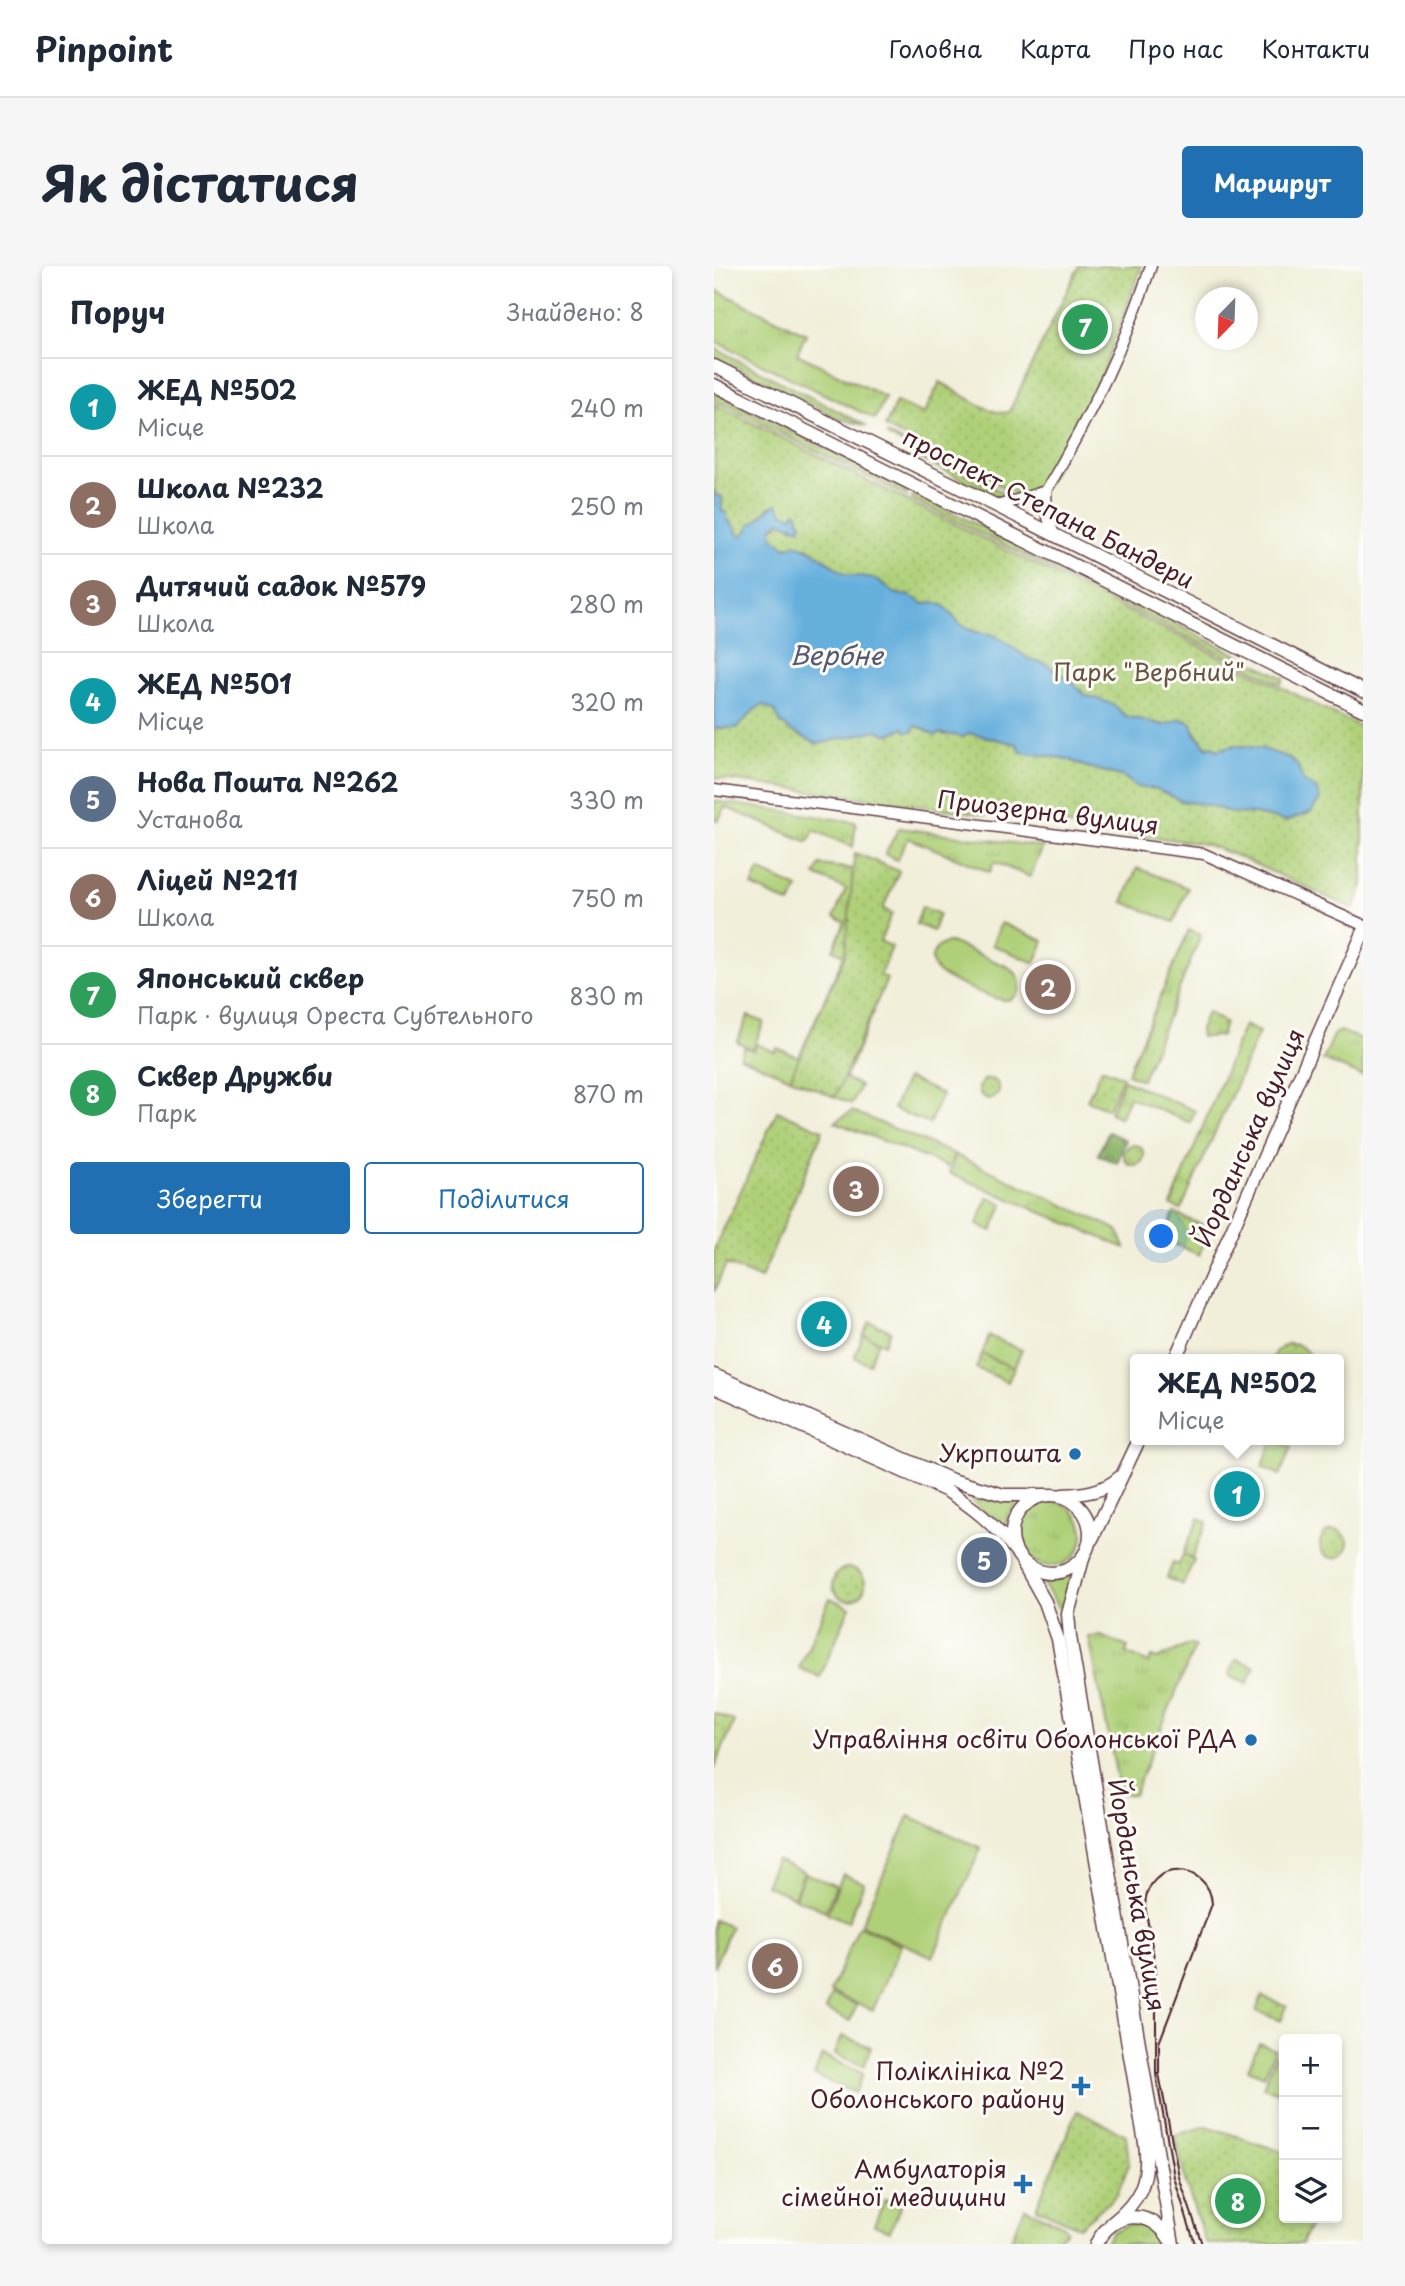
<!DOCTYPE html>
<html lang="uk">
<meta charset="utf-8">
<style>
body{margin:0;font-family:"Playpen Sans",sans-serif;background:#f6f6f7;color:#1f2937}
.controls{position:absolute;right:21px;bottom:21px;display:grid;overflow:hidden;border-radius:7px;box-shadow:0 4px 10px #0003}
.controls button{width:63px;height:63px;display:grid;place-items:center;padding:0;border:0;border-bottom:2px solid #e0e1e3;background:#fff;color:#1f2937;font:35px sans-serif}
.compass{position:absolute;left:481px;top:21px;width:63px;height:63px;border-radius:50%;background:#fff;box-shadow:0 4px 10px #0003;rotate:203deg}
.you{position:absolute;left:448px;top:971px;width:24px;height:24px;margin:-18px;border:5px solid #fff;border-radius:50%;background:#1a73e8;box-shadow:0 0 0 10px #1a73e833}
.badge{display:grid;place-items:center;width:46px;height:46px;border-radius:50%;background:#1f6fb2;color:#fff;font-size:23px;font-weight:700}
.pin{position:absolute;translate:-50% -50%;border:4px solid #fff;box-shadow:0 2px 7px #0006}
.popup{position:absolute;left:416px;top:1088px;width:214px;height:91px;box-sizing:border-box;display:grid;place-content:center;border-radius:7px;background:#fff;filter:drop-shadow(0 2px 5px #0005);font-size:23px;white-space:nowrap;color:#747a83}
.popup b{font-size:26px;color:#1f2937}
.popup::after{content:'';position:absolute;left:50%;top:100%;margin-left:-14px;border:14px solid transparent;border-top-color:#fff}
.list{margin:0;padding:0;list-style:none}
h2{display:flex;justify-content:space-between;align-items:center;height:91px;margin:0;padding:0 28px;font-size:30px}
h2 small{font-size:23px;font-weight:400;color:#747a83}
.list li{display:grid;grid-template-columns:46px 1fr auto;gap:21px;align-items:center;box-sizing:border-box;height:98px;padding:0 28px;border-top:2px solid #e0e1e3}
.list b{display:block;font-size:26px;white-space:nowrap}
.list p{margin:0;font-size:23px;white-space:nowrap;color:#747a83}
.list em{font-size:23px;font-style:normal;color:#747a83}
.actions{display:flex;gap:14px;padding:21px 28px}
.actions a{flex:1;padding:16px 0;border:2px solid #1f6fb2;border-radius:7px;text-align:center;font-size:24px;color:#1f6fb2}
.actions .main{background:#1f6fb2;color:#fff}
.icon{flex:none;width:38px;height:38px;fill:none;stroke:currentColor;stroke-width:2;stroke-linecap:round;stroke-linejoin:round}
.map{position:relative;flex:none;width:649px;height:1978px;overflow:hidden;border-radius:7px}
header{display:flex;align-items:center;gap:42px;box-sizing:border-box;height:98px;padding:0 35px;background:#fff;border-bottom:2px solid #e0e1e3}
header strong{font-size:33px}
nav{display:flex;gap:38px;margin-inline-start:auto;font-size:24px}
.intro{display:flex;align-items:center;justify-content:space-between;box-sizing:border-box;height:168px;padding:0 42px}
h1{margin:0;font-size:49px}
.button{padding:18px 32px;border-radius:7px;background:#1f6fb2;color:#fff;font-size:24px;font-weight:700}
main{display:flex;gap:42px;padding:0 42px}
aside{flex:1;background:#fff;border-radius:7px;box-shadow:0 4px 10px #0003}
.map>svg:first-child{display:block}
.grass{fill:url(#grass-tufts);stroke:#7c7852;stroke-width:2}
.forest{fill:url(#forest-crowns);stroke:#6a684a;stroke-width:2}
.park{fill:url(#park-dots);stroke:#7c7852;stroke-width:2}
.pitch{fill:#afd078;stroke:#7c7852;stroke-width:2}
.water{fill:#65afdd;stroke:#586784;stroke-width:2}
.lines{fill:none;stroke-linecap:round;stroke-linejoin:round}
.minor-casing{stroke:#633e45;stroke-width:13}
.major-casing{stroke:#633e45;stroke-width:15}
.minor{stroke:#fff;stroke-width:10}
.major{stroke:#fff;stroke-width:12}
.tram{stroke:#4a1f2b;stroke-width:2}
.poi-dot{fill:#1f6fb2;stroke:#fdfcf7;stroke-width:2.5}
.labels{text-anchor:middle;stroke-width:6;stroke-linejoin:round;paint-order:stroke}
.street-label{font-size:24px;fill:#4a1f2b;stroke:#fdfcf7}
.park-label{font-size:24px;fill:#685442;stroke:#fdfcf7}
.poi-label{font-size:24px;fill:#4a1f2b;stroke:#fdfcf7;text-anchor:end}
.water-label{font-size:26px;font-style:italic;fill:#555972;stroke:#fdfcf7}
</style>
<header>
<strong>Pinpoint</strong>
<nav><a>Головна</a><a>Карта</a><a>Про нас</a><a>Контакти</a></nav>
</header>
<div class="intro"><h1>Як дістатися</h1><a class="button">Маршрут</a></div>
<main>
<aside>
<h2>Поруч<small>Знайдено: 8</small></h2>
<ul class="list">
<li><span class="badge" style="background:#0f9aa8">1</span><div><b>ЖЕД №502</b><p>Місце</p></div><em>240 m</em></li>
<li><span class="badge" style="background:#8d6e63">2</span><div><b>Школа №232</b><p>Школа</p></div><em>250 m</em></li>
<li><span class="badge" style="background:#8d6e63">3</span><div><b>Дитячий садок №579</b><p>Школа</p></div><em>280 m</em></li>
<li><span class="badge" style="background:#0f9aa8">4</span><div><b>ЖЕД №501</b><p>Місце</p></div><em>320 m</em></li>
<li><span class="badge" style="background:#5c6f8a">5</span><div><b>Нова Пошта №262</b><p>Установа</p></div><em>330 m</em></li>
<li><span class="badge" style="background:#8d6e63">6</span><div><b>Ліцей №211</b><p>Школа</p></div><em>750 m</em></li>
<li><span class="badge" style="background:#2e9e5b">7</span><div><b>Японський сквер</b><p>Парк · вулиця Ореста Субтельного</p></div><em>830 m</em></li>
<li><span class="badge" style="background:#2e9e5b">8</span><div><b>Сквер Дружби</b><p>Парк</p></div><em>870 m</em></li>
</ul>
<div class="actions"><a class="main">Зберегти</a><a>Поділитися</a></div>
</aside>
<div class="map">
<svg width="649" height="1978" viewBox="0 0 649 1978">
<defs>
<pattern id="grass-tufts" width="24" height="20" patternUnits="userSpaceOnUse" patternTransform="scale(1.75)"><rect width="24" height="20" fill="#afd078"/><path d="M3 7l-1-3M5 7V3M7 7l1-3M15 17l-1-3M17 17v-4M19 17l1-3" fill="none" stroke="#98b268"/></pattern>
<pattern id="forest-crowns" width="20" height="18" patternUnits="userSpaceOnUse" patternTransform="scale(1.75)"><rect width="20" height="18" fill="#8bb268"/><path d="M2 6a3 3 0 1 1 6 0M12 15a3 3 0 1 1 6 0" fill="none" stroke="#749056"/></pattern>
<pattern id="park-dots" width="8" height="8" patternUnits="userSpaceOnUse" patternTransform="scale(1.75)"><rect width="8" height="8" fill="#afd078"/><path d="M2 2h.1M6 6h.1" fill="none" stroke="#98b268" stroke-width="1.8" stroke-linecap="round"/></pattern>
</defs>
<rect width="100%" height="100%" fill="#fdfcf7"/>
<filter id="ink" filterUnits="userSpaceOnUse"><feTurbulence type="fractalNoise" baseFrequency=".0143" numOctaves="2"/><feDisplacementMap in="SourceGraphic" scale="14" xChannelSelector="R" yChannelSelector="G"/><feConvolveMatrix kernelMatrix="1 2 1 2 8 2 1 2 1" color-interpolation-filters="sRGB"/></filter>
<filter id="wash" filterUnits="userSpaceOnUse"><feTurbulence type="fractalNoise" baseFrequency=".00686" numOctaves="4" result="noise"/><feDisplacementMap in="SourceGraphic" scale="28" xChannelSelector="R" yChannelSelector="G"/><feGaussianBlur stdDeviation="1.57" result="paint"/><feColorMatrix in="noise" values="0 0 0 0 0 0 0 0 0 0 0 0 0 0 0 0 0 1.4 0 .05"/><feComposite in="paint" operator="in"/></filter>
<g filter="url(#wash)">
<rect width="100%" height="100%" fill="#f1eed9"/>
<path class="grass" d="M0,23l92,45 -9,20 88,43 -10,22 -161,-78z
M0,82l153,78 -27,-7 -126,-63z
M0,127l190,95 3,8 -193,-96z
M172,168l124,62 5,3h-13l-81,-40 -15,-14 -16,-7z
M203,229l367,183 -3,6 -369,-185 1,-3z
M0,535l142,21 -3,25 -39,-17 -6,12 -83,-35 -7,14 -4,-2z
M185,562l144,19 -13,30 -36,-15 -4,10 -82,-34 -11,22 -12,-6z
M106,599l33,4 -8,120 -43,94 -62,-26 4,-10 10,4 3,-7 18,8 2,-4 22,9 45,-102 -11,-5 12,-28 -11,-5 12,-28 -31,-14z
M475,664l12,5 -59,145 -15,-6z
M160,745l-29,67 15,8 -8,18 -27,-11z
M530,759l15,7 -78,178 -10,-5z
M626,765l23,9v36l-40,-16 12,-27z
M410,814l71,31 -5,12 -61,-26 -9,21 -10,-5z
M138,845l102,43 -6,13 -113,-45z
M242,889l162,75 7,18 -176,-75z
M460,947l36,15 -11,27 -36,-16z
M252,1229l19,4 34,2 -12,15 -2,16z
M305 1268a32 32 0 1 1 64 0a32 32 0 1 1-64 0Z
M360,1308l-6,15 -4,28 -24,-39 18,1z
M387,1370l27,11 -2,6 23,10 3,-6 5,2 33,-15 5,2 -61,149 -14,-2 -31,-156z
M311,1942l39,18 3,5 -16,13h-42z
M415,1958c16,0 28,6 35,20h-60l8,-12z"/>
<path class="forest" d="M394,866l18,8 -9,23 -19,-8z"/>
<path class="park" d="M365,0h62v3l-42,113 -52,102 -4,4 -21,9 -137,-70 11,-25 28,12 16,-32c15,7 53,36 69,30z
M0,138l649,324v157l-10,24 -118,-54 -30,-11 -491,-66v-50h23l17,-18 9,-5 12,6 6,12 11,9 26,12 59,-14 14,5 7,-5 17,-4 30,9 25,-2 47,11 4,8 47,7 16,7 40,11 13,10 20,2 24,12 28,4 23,8 23,1 31,7 25,-9 5,-23 -13,-8 -13,-23 -27,-9 -27,-4 -20,5 -1,-3 -8,1 -19,-27 -7,-2 -17,6 -39,-9 -13,-12 -27,-9 -16,-16 -23,-15 -17,-5 -49,-26 -19,-8 -11,-13 -17,-10 -9,2 -16,-9 -8,1 -9,-4 -5,-7 -15,-7 -24,-2 -39,-29 -24,-1 -8,-7 -4,1v-12l8,-4v-3l12,6 -1,-3 9,4 -2,-15 -5,3 -10,-3 -6,-9 -8,3 -25,27 -3,3 -3,-2 -3,-8 -8,-8v-7h-5v-15l-7,-1z
M141,587l44,18 -16,38 9,4 -12,28 12,6 -12,28 7,4 -52,118 -45,-19 55,-123z
M208,641l17,7 -6,17 -17,-7z
M493,746l18,11 -4,13 -20,1 -1,-8z
M388,802l21,9 -15,32 -21,-9z
M265 823a10 10 0 1 1 20 0a10 10 0 1 1-20 0Z
M63,845l46,19 -62,149 -35,-15 -12,28v-42z
M410 889a10 10 0 1 1 20 0a10 10 0 1 1-20 0Z
M156,1056l21,9 -6,13 -21,-9z
M573,1078c12,-1 19,4 24,15h-39l4,-8z
M268,1088l32,14 -6,14 -32,-14z
M606 1278a14 14 0 1 1 28 0a14 14 0 1 1-28 0Z
M469,1289l11,5 -11,25 -16,-7 6,-16 6,3z
M119 1318a16 16 0 1 1 32 0a16 16 0 1 1-32 0Z
M522,1393l19,8 -7,16 -19,-8z
M0,1447l20,8 -20,49z
M548,1730l25,10 -6,15 -25,-10z
M363,1845l49,24 3,29 -12,31 -38,32 -43,-19z
M493,1860l70,24 7,1v67h29l-11,26h-96l-20,-60 -11,-49z"/>
<path class="pitch" d="M423,602l51,20 -14,34 -51,-20z
M45,604l39,18 -8,16 -38,-18z
M287,657l43,18 -9,22 -43,-18z
M233,677h6c18,8 37,16 55,24 14,7 18,28 0,33 -9,2 -63,-21 -70,-28 -3,-3 -5,-6 -6,-10 -1,-10 6,-17 15,-19z
M34,750l16,6 -11,27 -16,-7z
M193,812l35,16 -13,30 -36,-15z
M274,931l15,7 -11,27 -15,-6z
M150,1069l15,7 -10,22 -15,-7z
M275,1070l33,14 -8,18 -32,-14z
M559,1174l18,7 -11,28 -18,-8z
M485,1252l8,4 -15,36 -9,-4z
M116,1332l20,9 -30,70 -21,-9z
M195,1550l72,32 -48,109 -72,-32z
M62,1594l28,12 -10,25 -29,-12z
M91,1607l31,13 -11,25 -30,-13z
M129,1608l21,9 -16,39 -21,-9z
M0,1654l17,7 -17,40z
M145,1660l42,19 -28,65 -43,-18z
M118,1728l25,11 -7,16 -24,-11z
M128,1770l29,11 -7,19 -29,-12z
M545,1777l16,7 -11,26 -16,-7z
M108,1789l41,18 -8,20 -41,-18z
M562,1789l8,3v19l-6,16 -15,-6z
M171,1933l16,6 -11,26 -16,-6z"/>
<path class="water" d="M0,222l1,8h7v16h5v7l8,8 3,8 3,1 8,-8 1,-4c10,-2 16,-16 27,-20l6,9 10,3 2,-5 3,2 1,8 3,1 -2,7 -8,-4v2l-12,-6 -8,7 1,12 3,-1 8,7 6,1 3,-3c24,4 32,18 51,29 8,5 18,2 27,5 15,4 20,20 38,17l15,9 9,-2 10,3 18,20 14,7 16,2 12,6 26,19 17,5 23,15 16,16 27,9 14,12 38,9 17,-6 11,4 3,10 12,15 5,-2 5,4 19,-5 27,4 27,9 8,8 5,15 13,8 4,10 -9,13 -25,9 -31,-7 -23,-1 -23,-8 -28,-4 -24,-12 -20,-2 -13,-10 -40,-11 -16,-7 -47,-7 -4,-8 -47,-11 -7,4 -23,-4 -5,3 -12,-8 -8,-2 -3,6h-5l-4,-4c-15,5 -11,10 -26,2l-59,14 -26,-12 -11,-9 -6,-12 -12,-6 -9,5 -17,18h-23z"/>
</g>
<g filter="url(#ink)">
<g class="lines">
<defs>
<path id="minor" d="M332,225c42,-71 79,-146 105,-225
M283,240l49,-15 1,24 7,20
M0,524l490,64 159,71"/>
<path id="major" d="M0,100l283,140 366,185
M0,119l649,325
M461,1093l188,-426
M0,1109l238,105 52,15h42
M0,1121l233,104c28,17 46,33 68,59
M298 1268a39 39 0 1 1 78 0a39 39 0 1 1-78 0Z
M348,1229c21,-1 42,-3 58,-18
M378,1273l47,-99
M370,1289l-16,59 2,23 103,607
M308,1295l23,41 13,37 87,504c5,38 -5,58 -34,81
M382,1978c16,-33 55,-37 74,-4"/>
</defs>
<use href="#minor" class="minor-casing"/>
<use href="#major" class="major-casing"/>
<use href="#minor" class="minor"/>
<use href="#major" class="major"/>
<path class="tram" d="M481,1978l-21,-67 -18,-103v-105l-11,-63c1,-48 65,-45 67,-2l-53,139v31l20,103 23,67"/>
</g>
</g>
<g class="poi-dot">
<circle cx="361" cy="1188" r="7"/>
<circle cx="537" cy="1474" r="7"/>
<path d="M363.5 1809.5h7v7h7v7h-7v7h-7v-7h-7v-7h7z"/>
<path d="M305.5 1907.5h7v7h7v7h-7v7h-7v-7h-7v-7h7z"/>
</g>
<g class="labels">
<g class="street-label">
<text transform="translate(334 243) rotate(27)" y="8">проспект Степана Бандери</text>
<text transform="translate(334 547) rotate(7)" y="8">Приозерна вулиця</text>
<text transform="translate(536 872) rotate(-66)" y="8">Йорданська вулиця</text>
<text transform="translate(422 1629) rotate(80)" y="8">Йорданська вулиця</text>
</g>
<g class="park-label">
<text x="435" y="415">Парк "Вербний"</text>
</g>
<g class="poi-label">
<text x="347" y="1196">Укрпошта</text>
<text x="523" y="1482">Управління освіти Оболонської РДА</text>
<text x="351" y="1814">Поліклініка №2<tspan x="351" dy="28">Оболонського району</tspan></text>
<text x="293" y="1912">Амбулаторія<tspan x="293" dy="28">сімейної медицини</tspan></text>
</g>
<g class="water-label">
<text x="122" y="399">Вербне</text>
</g>
</g>
</svg>
<div class="controls">
<button>+</button>
<button>−</button>
<button><svg class="icon" aria-label="layers" viewBox="0 0 24 24"><path d="M12 4l9 5-9 5-9-5zM3 14l9 5 9-5"/></svg></button>
</div>
<svg class="compass" viewBox="-18 -18 36 36"><path d="M0-13l5 13h-10z" fill="#e53935"/><path d="M0 13l5-13h-10z" fill="#747a83"/></svg>
<div class="you"></div>
<div class="pin badge" style="left:523px;top:1228px;background:#0f9aa8">1</div>
<div class="popup"><b>ЖЕД №502</b>Місце</div>
<div class="pin badge" style="left:334px;top:721px;background:#8d6e63">2</div>
<div class="pin badge" style="left:142px;top:923px;background:#8d6e63">3</div>
<div class="pin badge" style="left:110px;top:1058px;background:#0f9aa8">4</div>
<div class="pin badge" style="left:270px;top:1294px;background:#5c6f8a">5</div>
<div class="pin badge" style="left:61px;top:1700px;background:#8d6e63">6</div>
<div class="pin badge" style="left:371px;top:61px;background:#2e9e5b">7</div>
<div class="pin badge" style="left:524px;top:1935px;background:#2e9e5b">8</div>
</div>
</main>
